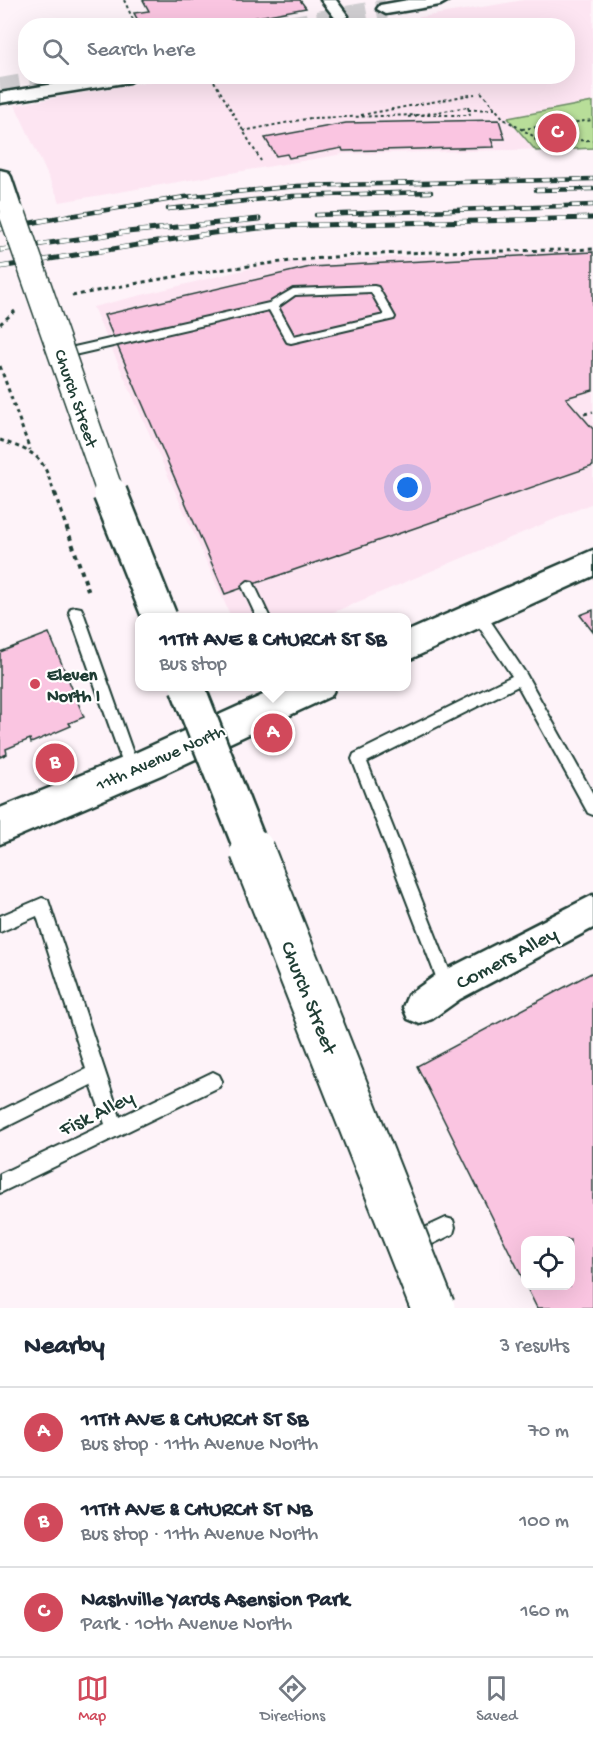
<!DOCTYPE html>
<meta charset="utf-8">
<style>
body{margin:0;font-family:"Gochi Hand",sans-serif;background:#f6f6f7;color:#1f2937}
.controls{position:absolute;right:18px;bottom:18px;display:grid;overflow:hidden;border-radius:12px;box-shadow:0 6px 24px #0002}
.controls button{width:54px;height:54px;display:grid;place-items:center;padding:0;border:0;border-bottom:2px solid #e0e1e3;background:#fff;color:#1f2937;font:30px sans-serif}
.you{position:absolute;left:408px;top:488px;width:21px;height:21px;margin:-15px;border:4px solid #fff;border-radius:50%;background:#1a73e8;box-shadow:0 0 0 9px #1a73e833}
.badge{display:grid;place-items:center;width:39px;height:39px;border-radius:50%;background:#d1495b;color:#fff;font-size:20px;font-weight:700}
.pin{position:absolute;translate:-50% -50%;border:3px solid #fff;box-shadow:0 2px 6px #0006}
.popup{position:absolute;left:135px;top:613px;width:276px;height:78px;box-sizing:border-box;display:grid;place-content:center;border-radius:12px;background:#fff;filter:drop-shadow(0 2px 4px #0005);font-size:20px;white-space:nowrap;color:#747a83}
.popup b{font-size:22px;color:#1f2937}
.popup::after{content:'';position:absolute;left:50%;top:100%;margin-left:-12px;border:12px solid transparent;border-top-color:#fff}
.list{margin:0;padding:0;list-style:none}
h2{display:flex;justify-content:space-between;align-items:center;height:78px;margin:0;padding:0 24px;font-size:26px}
h2 small{font-size:20px;font-weight:400;color:#747a83}
.list li{display:grid;grid-template-columns:39px 1fr auto;gap:18px;align-items:center;box-sizing:border-box;height:90px;padding:0 24px;border-top:2px solid #e0e1e3}
.list b{display:block;font-size:22px;white-space:nowrap}
.list p{margin:0;font-size:20px;white-space:nowrap;color:#747a83}
.list em{font-size:20px;font-style:normal;color:#747a83}
.icon{flex:none;width:33px;height:33px;fill:none;stroke:currentColor;stroke-width:2;stroke-linecap:round;stroke-linejoin:round}
.map{position:relative;flex:none;width:593px;height:1308px;overflow:hidden}
.search{position:absolute;background:#fff;box-shadow:0 6px 24px #0002;left:18px;right:18px;top:18px;height:66px;display:flex;align-items:center;gap:15px;box-sizing:border-box;padding:0 21px;border-radius:24px;color:#747a83;font-size:22px}
.sheet{height:348px;background:#fff}
nav{display:flex;justify-content:space-around;align-items:center;box-sizing:border-box;height:84px;border-top:2px solid #e0e1e3;background:#fff;font-size:16px;color:#747a83}
nav a{display:grid;justify-items:center;gap:3px}
nav .on{color:#d1495b}
.map>svg:first-child{display:block}
.built{fill:#fde5f2}
.green{fill:#b8de99;stroke:#6c8e66;stroke-width:1.5}
.building{fill:#fac5e1;stroke:#1f3d34;stroke-width:1.5}
.lines{fill:none;stroke-linecap:round;stroke-linejoin:round}
.tertiary-tunnel{stroke:#d1cfd2;stroke-width:20;stroke-dasharray:20 10;stroke-linecap:butt}
.service-casing{stroke:#1f3d34;stroke-width:4}
.minor-casing{stroke:#1f3d34;stroke-width:5}
.tertiary-casing{stroke:#1f3d34;stroke-width:5}
.secondary-casing{stroke:#1f3d34;stroke-width:5}
.path-far2{stroke:#1f3d34;stroke-width:2;stroke-dasharray:3 3;stroke-linecap:butt}
.path-far1{stroke:#1f3d34;stroke-width:3;stroke-dasharray:4 4;stroke-linecap:butt}
.path{stroke:#1f3d34;stroke-width:4;stroke-dasharray:4.5 4.5;stroke-linecap:butt}
.service{fill:#fff;fill-rule:evenodd}
.minor{fill:#fff;fill-rule:evenodd}
.tertiary{fill:#fff;fill-rule:evenodd}
.secondary{fill:#fff;fill-rule:evenodd}
.rail-far1-casing{stroke:#1f3d34;stroke-width:4.5}
.rail-casing{stroke:#1f3d34;stroke-width:5}
.rail-far1{stroke:#fff;stroke-width:3;stroke-dasharray:8;stroke-linecap:butt}
.rail{stroke:#fff;stroke-width:4;stroke-dasharray:10;stroke-linecap:butt}
.secondary-bridge-far3-casing{stroke:#1f3d34;stroke-width:23;stroke-linecap:butt}
.secondary-bridge-far2-casing{stroke:#1f3d34;stroke-width:29;stroke-linecap:butt}
.secondary-bridge-far1-casing{stroke:#1f3d34;stroke-width:38;stroke-linecap:butt}
.secondary-bridge-casing{stroke:#1f3d34;stroke-width:47;stroke-linecap:butt}
.secondary-bridge-far3{stroke:#fff;stroke-width:20}
.secondary-bridge-far2{stroke:#fff;stroke-width:26}
.secondary-bridge-far1{stroke:#fff;stroke-width:33}
.secondary-bridge{stroke:#fff;stroke-width:43}
.poi-dot{fill:#d1495b;stroke:#fff;stroke-width:2}
.labels{text-anchor:middle;stroke-width:4.5;stroke-linejoin:round;paint-order:stroke}
.street-label{font-size:18px;fill:#1f3d34;stroke:#fff}
.poi-label{font-size:18px;font-weight:bold;fill:#1f3d34;stroke:#fff;text-anchor:start}
.near-street-label{font-size:21px;fill:#1f3d34;stroke:#fff}
</style>
<div class="map">
<svg width="593" height="1308" viewBox="0 0 593 1308">
<rect width="100%" height="100%" fill="#fef3f9"/>
<filter id="ink" filterUnits="userSpaceOnUse"><feTurbulence type="fractalNoise" baseFrequency=".0167" numOctaves="2"/><feDisplacementMap in="SourceGraphic" scale="12" xChannelSelector="R" yChannelSelector="G"/><feConvolveMatrix kernelMatrix="1 2 1 2 8 2 1 2 1" color-interpolation-filters="sRGB"/></filter>
<g filter="url(#ink)">
<path class="built" d="M524,0h69v148l-250,6 -283,48 -45,-97 160,-28 393,-1v-50l-195,-1z
M593,249v254l-271,114h-91l-138,-310 183,-45z"/>
<path class="green" d="M593,102v46l-57,3 -28,-33z"/>
<path class="building" d="M143,0h157l6,8 -86,16 -1,-2 -10,1 1,3h-69l-7,-13 15,-2z
M499,120l6,19h-14l3,8 -151,4 -1,-3 -53,10 -2,-4 -11,2 -11,-18 81,-15z
M593,252v138l-27,8 27,31v37l-368,128 -121,-279 206,-48z
M593,610v22l-13,-17z
M49,633l35,84 -15,6 2,3 -40,17 -1,-4 -24,10 1,5 -7,3v-105z
M593,972v336h-56l-11,-22h44v-46h-44v45l-109,-219z"/>
<g class="lines">
<path class="tertiary-tunnel" d="M288,26l98,-17
M0,88l71,-12"/>
<defs>
<path id="service" d="M374,286l4,1 17,30 -1,2 -103,24 -4,-1 -18,-32 -208,48 -5,-4 5,-4 208,-47 24,-14zM371,292l13,23 -90,21 -16,-29 17,-12z
M248,581l5,1 17,36h-13l-15,-32z
M76,607l5,1 2,4 56,158 -2,5 -5,2 -5,-2 -2,-5 -56,-158 2,-4z
M478,609l5,1 43,64 67,120v21l-5,-2 -70,-127 -151,76 89,225 -2,6 -6,2 -6,-2 -2,-6 -88,-228 2,-5 158,-78 -39,-58 -2,-4 2,-4z
M42,898l6,2 2,6 70,211 93,-45 6,3 3,6 -3,6 -219,106v-19l105,-50 -14,-39 -91,45v-19l86,-42 -49,-153 -37,16v-16z
M446,1218l7,2 2,7 -2,7 -41,20 -7,-3 -3,-7 3,-7z"/>
<path id="minor" d="M321,0h15l12,16 -7,4 -5,-1z
M103,76l35,1 -8,5 -130,21v-10z
M593,895v33l-133,71 -28,20 -12,5 -12,-5 -5,-12 5,-12 28,-20z"/>
<path id="tertiary" d="M408,0h41l-9,5 -54,9 -9,-5 3,-4z
M593,550v26l-187,85v-29z
M283,686h53l-5,10 -170,79 -161,69v-36l135,-55z"/>
<path id="secondary" d="M0,170l8,2 3,5 11,33 -3,5h-16l-3,-5z"/>
</defs>
<use href="#service" class="service-casing"/>
<use href="#minor" class="minor-casing"/>
<use href="#tertiary" class="tertiary-casing"/>
<use href="#secondary" class="secondary-casing"/>
<path class="path-far2" d="M124,0l12,26
M211,76l50,85
M481,92l23,27 31,18
M468,107l2,8h-50z
M468,110l27,-1
M361,115l114,-21
M408,117l12,-2
M522,129l71,-9
M243,131l68,-13 109,-3
M546,134l9,4v5l-12,2 -8,-5 2,-5z
M556,141l37,-1"/>
<path class="path-far1" d="M72,296c91,-19 182,-33 275,-40 82,-6 164,-4 246,-7
M0,324l15,-13
M0,366l30,84
M584,414l9,-2
M0,440c39,14 42,15 55,55"/>
<path class="path" d="M55,493l34,100"/>
<use href="#service" class="service"/>
<use href="#minor" class="minor"/>
<use href="#tertiary" class="tertiary"/>
<use href="#secondary" class="secondary"/>
<defs>
<path id="rail-far1" d="M536,190l57,-1
M168,209l125,-13 138,-4
M316,215l277,-10
M64,217l121,-20 112,-11 296,-7"/>
<path id="rail" d="M0,229l72,-14
M0,250l127,-18 132,-13
M0,267l213,-34 66,-7 314,-8"/>
</defs>
<use href="#rail-far1" class="rail-far1-casing"/>
<use href="#rail" class="rail-casing"/>
<use href="#rail-far1" class="rail-far1"/>
<use href="#rail" class="rail"/>
<defs>
<path id="secondary-bridge-far3" d="M11,210l2,7"/>
<path id="secondary-bridge-far2" d="M13,215l98,280"/>
<path id="secondary-bridge-far1" d="M110,493l50,125
M187,686l65,165"/>
<path id="secondary-bridge" d="M252,850l181,458"/>
</defs>
<use href="#secondary-bridge-far3" class="secondary-bridge-far3-casing"/>
<use href="#secondary-bridge-far2" class="secondary-bridge-far2-casing"/>
<use href="#secondary-bridge-far1" class="secondary-bridge-far1-casing"/>
<use href="#secondary-bridge" class="secondary-bridge-casing"/>
<use href="#secondary-bridge-far3" class="secondary-bridge-far3"/>
<use href="#secondary-bridge-far2" class="secondary-bridge-far2"/>
<use href="#secondary-bridge-far1" class="secondary-bridge-far1"/>
<use href="#secondary-bridge" class="secondary-bridge"/>
</g>
</g>
<circle class="poi-dot" cx="35" cy="684" r="6"/>
<g class="labels">
<g class="street-label">
<text transform="translate(77 398) rotate(71)" y="6">Church Street</text>
<text transform="translate(160 757) rotate(-24)" y="6">11th Avenue North</text>
</g>
<g class="poi-label">
<text x="47" y="680">Eleven<tspan x="47" dy="21">North I</tspan></text>
</g>
<g class="near-street-label">
<text transform="translate(506 957) rotate(-28)" y="7">Comers Alley</text>
<text transform="translate(310 997) rotate(68)" y="7">Church Street</text>
<text transform="translate(96 1112) rotate(-26)" y="7">Fisk Alley</text>
</g>
</g>
</svg>
<div class="controls">
<button><svg class="icon" aria-label="locate" viewBox="0 0 24 24"><circle cx="12" cy="12" r="6"/><path d="M12 2v4M12 18v4M2 12h4M18 12h4"/></svg></button>
</div>
<div class="you"></div>
<div class="pin badge" style="left:273px;top:733px">A</div>
<div class="popup"><b>11TH AVE &amp; CHURCH ST SB</b>Bus stop</div>
<div class="pin badge" style="left:55px;top:763px">B</div>
<div class="pin badge" style="left:557px;top:133px">C</div>
<div class="search"><svg class="icon" aria-label="search" viewBox="0 0 24 24"><circle cx="10" cy="10" r="6"/><path d="M15 15l6 6"/></svg>Search here</div>
</div>
<section class="sheet">
<h2>Nearby<small>3 results</small></h2>
<ul class="list">
<li><span class="badge">A</span><div><b>11TH AVE &amp; CHURCH ST SB</b><p>Bus stop · 11th Avenue North</p></div><em>70 m</em></li>
<li><span class="badge">B</span><div><b>11TH AVE &amp; CHURCH ST NB</b><p>Bus stop · 11th Avenue North</p></div><em>100 m</em></li>
<li><span class="badge">C</span><div><b>Nashville Yards Asension Park</b><p>Park · 10th Avenue North</p></div><em>160 m</em></li>
</ul>
</section>
<nav>
<a class="on"><svg class="icon" aria-label="map" viewBox="0 0 24 24"><path d="M3 6l6-2 6 2 6-2v14l-6 2-6-2-6 2zM9 4v14M15 6v14"/></svg>Map</a>
<a><svg class="icon" aria-label="directions" viewBox="0 0 24 24"><path d="M12 3l9 9-9 9-9-9zM9 14v-3h6M13 9l2 2-2 2"/></svg>Directions</a>
<a><svg class="icon" aria-label="saved" viewBox="0 0 24 24"><path d="M7 4h10v16l-5-4-5 4z"/></svg>Saved</a>
</nav>
